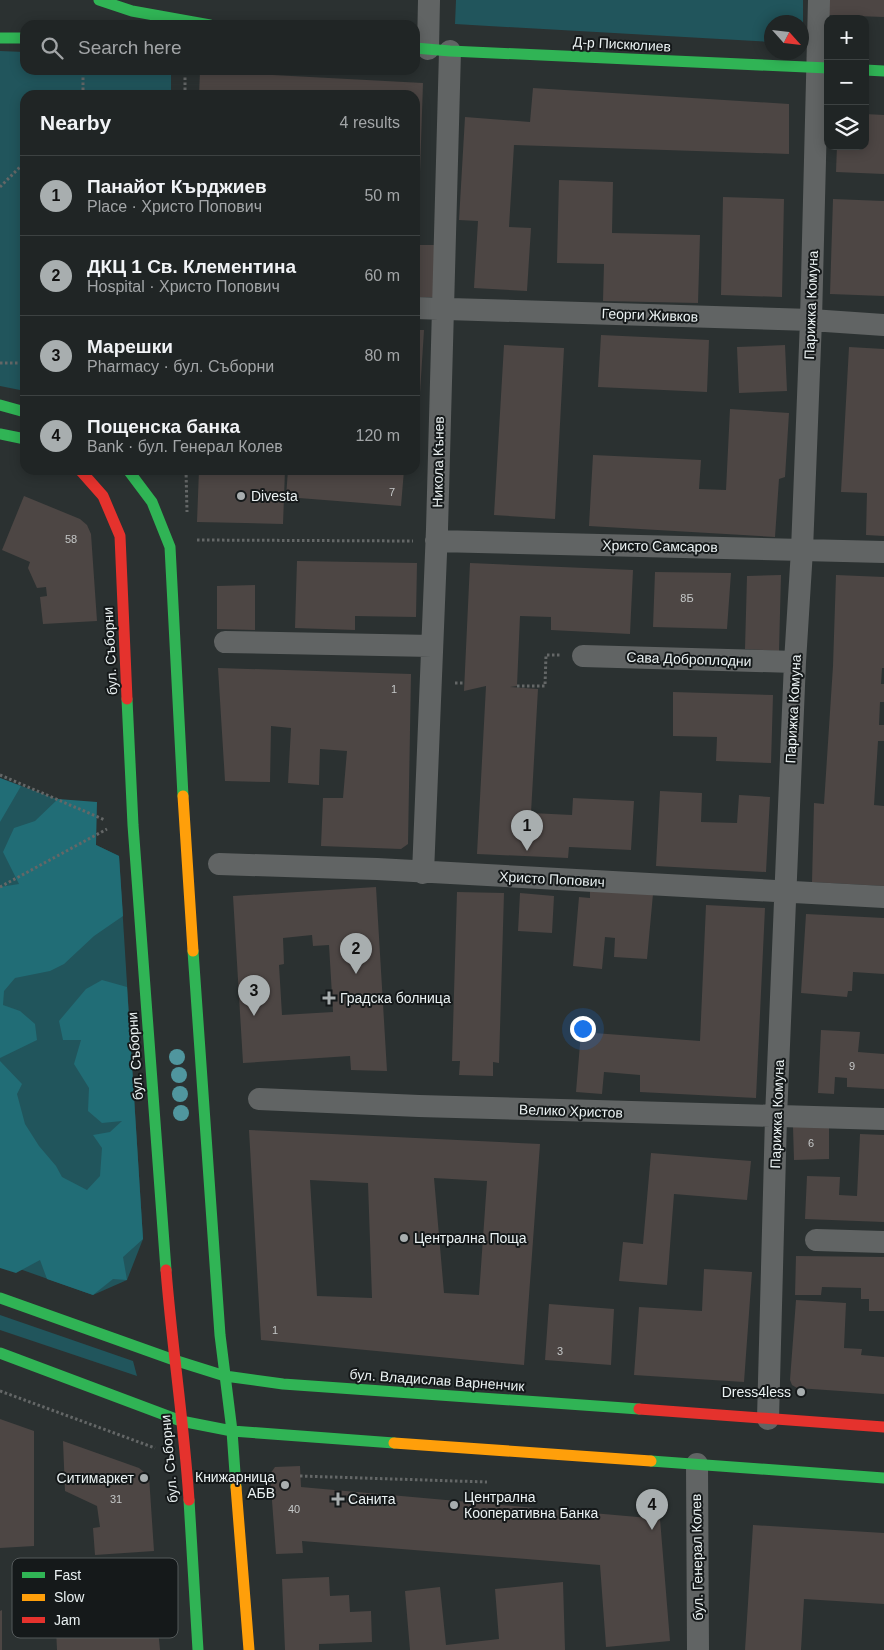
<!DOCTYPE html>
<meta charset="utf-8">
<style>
body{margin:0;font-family:Helvetica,sans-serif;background:#282d2d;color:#f1f3f6}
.controls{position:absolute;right:15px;top:15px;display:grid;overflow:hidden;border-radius:10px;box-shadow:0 2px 12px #0003}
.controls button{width:45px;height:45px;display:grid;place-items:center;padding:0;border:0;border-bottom:1px solid #3d4242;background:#202525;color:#f1f3f6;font:25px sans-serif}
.compass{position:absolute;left:764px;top:15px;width:45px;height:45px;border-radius:50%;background:#202525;box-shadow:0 2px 12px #0003;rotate:117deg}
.you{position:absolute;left:582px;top:1028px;width:18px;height:18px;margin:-12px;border:4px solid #fff;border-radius:50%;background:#1a73e8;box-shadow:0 0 0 8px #1a73e833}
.badge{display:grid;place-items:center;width:32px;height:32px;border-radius:50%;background:#a8aeaf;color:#111;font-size:16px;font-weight:700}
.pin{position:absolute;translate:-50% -41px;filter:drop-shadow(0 1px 2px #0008)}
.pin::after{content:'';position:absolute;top:26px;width:18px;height:15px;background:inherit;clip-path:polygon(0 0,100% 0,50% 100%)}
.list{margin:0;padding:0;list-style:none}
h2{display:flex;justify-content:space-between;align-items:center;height:65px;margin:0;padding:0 20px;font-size:21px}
h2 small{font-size:16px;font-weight:400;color:#a2a5a7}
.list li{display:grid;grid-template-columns:32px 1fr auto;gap:15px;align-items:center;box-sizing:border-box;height:80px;padding:0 20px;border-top:1px solid #3d4242}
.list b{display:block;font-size:19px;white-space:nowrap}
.list p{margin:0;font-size:16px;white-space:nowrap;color:#a2a5a7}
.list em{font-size:16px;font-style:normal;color:#a2a5a7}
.icon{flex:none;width:28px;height:28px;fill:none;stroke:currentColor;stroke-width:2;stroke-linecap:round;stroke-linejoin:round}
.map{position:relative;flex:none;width:884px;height:1650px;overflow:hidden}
.search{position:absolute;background:#202525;box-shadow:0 2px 12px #0003;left:20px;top:20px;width:400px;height:55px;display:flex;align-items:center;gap:12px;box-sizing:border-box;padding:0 18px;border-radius:15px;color:#a2a5a7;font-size:19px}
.panel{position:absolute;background:#202525;box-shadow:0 2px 12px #0003;left:20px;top:90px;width:400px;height:385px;border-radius:15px}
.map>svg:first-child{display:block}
.green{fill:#21555c}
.forest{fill:#216d76}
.building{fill:#4d4644;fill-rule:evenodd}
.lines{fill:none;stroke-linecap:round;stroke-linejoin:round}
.path{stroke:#646767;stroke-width:3;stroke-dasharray:2.5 2.5;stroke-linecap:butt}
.street{stroke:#616464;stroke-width:22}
.fast{stroke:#30b455;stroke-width:11}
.slow{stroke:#ff9f0a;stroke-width:11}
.jam{stroke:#e5322d;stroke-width:11}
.tree{fill:#50969e}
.poi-dot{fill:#a8aeaf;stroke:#15191a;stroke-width:2}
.labels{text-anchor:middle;stroke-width:4;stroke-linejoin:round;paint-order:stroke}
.number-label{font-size:11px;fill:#c4c7c7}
.street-label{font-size:14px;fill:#ebf2f3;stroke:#15191a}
.poi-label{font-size:14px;fill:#ebf2f3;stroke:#15191a;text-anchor:start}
.key{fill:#15191a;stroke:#555a5b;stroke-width:1}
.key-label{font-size:14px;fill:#ebf2f3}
</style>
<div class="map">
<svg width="884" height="1650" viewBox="0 0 884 1650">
<rect width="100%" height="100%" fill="#2b3131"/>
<path class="green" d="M456,0h347v44l-1,-22h-30l-1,20 -316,-18z
M0,51l25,1v18h146v25h-146v296l-25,-5z
M0,778l92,34 4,33 23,11 24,383 -16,41 -34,15 -93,-33z
M0,1315l133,46 4,15 -137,-46z"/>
<path class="forest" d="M0,778l21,8 -21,36z
M58,799l39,3 -1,43 23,11 4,60 -29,20 -30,28 -14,7 -35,7 -11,13 -1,14 17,6 15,13 2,16 -37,18v-171l19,-3 -16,-32 11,-24 21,-7z
M102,980l25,7 16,252 -20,18 4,23 -14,-1 -20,16 -46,-16 -7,-19 -24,13 -16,-5v-207l22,23 -5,10 8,30 14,22 17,20 6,11 25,13 13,-14 2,-28 -9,-13 17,-3 12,-11 -20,2 -14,-12 1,-23 -15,-24 7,-24h-18l-4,-19 27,-32z"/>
<path class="building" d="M829,0h55v17l-55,-2z
M200,71l223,12 -4,119h-4v-107h-216z
M533,88l256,16v50l-275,-9 -5,82 22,1 -4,63 -53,-3 4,-67 -19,-1 6,-103 65,5z
M865,114l19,1v59l-48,-2 1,-26h28z
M559,180l54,2 -1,51 88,2 -2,68 -95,-2 1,-37 -47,-1z
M723,197l61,2 -2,98 -61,-2z
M833,199l51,2v95l-54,-2z
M415,245h20l-1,52h-19z
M415,330h9l-4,63h-5z
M601,335l108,5 -2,52 -109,-5z
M504,345l60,3 -9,171 -61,-4z
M785,345l2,46 -48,2 -2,-46z
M849,347l35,2v187l-18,-1 1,-42 -26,-1z
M730,409l59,4 -4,64 -6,2 -4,58 -186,-11 4,-71 108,5 -2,29 27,1z
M199,470h86l-2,54 -86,-2z
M288,470h116l-3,36 -115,-9z
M24,496l56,23 7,6 4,9 6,87 -54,3 -3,-27 7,-1 -1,-9 -9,1 -9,-20 2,-6 -28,-12z
M297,561l120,2 -1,54 -61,-1v14l-60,-2z
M470,563l163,7 -3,64 -79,-4v-13l-31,-1 -3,70 -7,1 28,2 -7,124 41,2 1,-17 61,3 -3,49 -62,-3 -1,11 -91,-4 9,-168 -22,5z
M655,572l76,1 -4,56 -74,-2z
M781,575l-2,76 -34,-2 2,-73z
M836,575l48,2v91h-2l-1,16h3v18h-4l-1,23h5v16h-6l-4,64 10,1v80l-72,-4 2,-79 10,1 9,-138z
M255,585v45l-38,-1v-43z
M218,668l193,6 -3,170 -7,5 -80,-3 2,-48h20l4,-47 -27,-2 -1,36 -31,-2 3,-55 -20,-2 -1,56 -45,-1z
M673,692l100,3 -2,68 -55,-2 1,-24 -44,-1z
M660,791l42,2 -1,29 36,1 2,-28 31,2 -4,75 -110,-6z
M376,887l11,184 -36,-1 -1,-14 -107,7 -10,-167zM312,935l1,11 16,-1 4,67 -51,3 -3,-50 5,-1 -1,-26z
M590,889l63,5 -6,65 -33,-2 1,-19 -10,-1 -3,32 -29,-3 6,-69 11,1z
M457,892l47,1 -5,170 -6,-1v14l-34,-1 1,-14h-8z
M520,893l34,3 -2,37 -34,-2z
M706,905l59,3 -9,190 -116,-6v-17l-36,-3 -2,22 -26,-2 5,-60 119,9z
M806,914l78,4v56l-31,-2 -1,19h-4l-1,6 -46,-4z
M821,1030l39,2 -2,20 26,2v35l-37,-2v-9l-12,-1 -1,17 -16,-1z
M793,1127h36v32l-35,1z
M249,1130l291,14 -16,221 -263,-25zM434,1178l53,3 -8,114 -35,-2zM310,1180l58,3 4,115 -55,-2z
M860,1134l24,1v87l-79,-3 2,-43 33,1 -1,18 18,1z
M651,1153l100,8 -4,39 -73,-6 -7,91 -48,-4 4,-39 20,2z
M796,1256l88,1v54h-15v-12h-8v-11l-39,-1 -1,8h-26z
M704,1269l48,3 -8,110 -110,-7 5,-68 63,4z
M796,1300l50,3 -2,45 18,1 -1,6 23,2v37l-87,-6 -5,-3 -2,-5z
M549,1304l65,5 -3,56 -66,-5z
M0,1419l34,12v115l-34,2z
M63,1441l76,27 10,8 5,75 -59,4 -2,-27 7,-1 -3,-21 -32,-15z
M300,1466l1,21 359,32 10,122 -64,6 -6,-82 -298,-24 1,12 -27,1 -6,-80 5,-7z
M753,1525l131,8v71l-80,-5 -3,51h-56z
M329,1577l1,19 19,-1 1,17 21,-1 1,31 -53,2v6h-34l-3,-71z
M563,1582l2,68h-155l-5,-59 35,-4 6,58 53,-6 -4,-50z
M2,1610v40h-2v-39z
M101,1627v5l57,-3 2,21h-103l-1,-21z"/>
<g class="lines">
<path class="path" d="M83,95v-19
M185,95v-25
M0,187l25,-25
M0,363h25
M186,470l1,42
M197,540l216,1
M455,683h9
M517,686h28l1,-31h14
M0,775l105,45
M0,887l107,-58
M0,1391l155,57
M262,1475l8,4
M300,1476l187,6"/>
<path class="street" d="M428,49l1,-49
M415,308l396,12 73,5
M436,541l448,11
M225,642l207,4
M583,656l212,6
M219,864l158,5 507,28
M423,873l14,-344 13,-478
M259,1099l160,7 465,13
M816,1240l68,2
M768,1419l8,-302 19,-455 7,-112 9,-230 8,-320
M697,1464l1,186"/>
<path class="fast" d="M99,0l33,11 78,14
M0,38h25
M415,48l35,3 378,17
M865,70l19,1
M0,405l25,7
M0,434l25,5
M128,470l24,32 18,45 13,249
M127,699l6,126 33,445
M193,951l27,384 12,96 4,56
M0,1298l174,62 51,16 58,8 356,25
M0,1353l181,68 51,10 162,12
M651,1461l233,17
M189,1500l9,150"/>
<path class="slow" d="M183,796l10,155
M394,1443l257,18
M236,1487l13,163"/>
<path class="jam" d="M80,470l23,26 17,40 7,163
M166,1270c6,77 18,153 23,230
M639,1409l245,18"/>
</g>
<g class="tree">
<circle cx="177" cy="1057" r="8"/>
<circle cx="179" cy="1075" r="8"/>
<circle cx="180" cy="1094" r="8"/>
<circle cx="181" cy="1113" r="8"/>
</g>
<g class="poi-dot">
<circle cx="241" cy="496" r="5"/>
<path d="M326.5 990.5h5v5h5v5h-5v5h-5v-5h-5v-5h5z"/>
<circle cx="404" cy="1238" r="5"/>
<circle cx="801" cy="1392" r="5"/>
<circle cx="144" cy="1478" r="5"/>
<circle cx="285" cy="1485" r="5"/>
<path d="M335.5 1491.5h5v5h5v5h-5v5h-5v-5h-5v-5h5z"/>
<circle cx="454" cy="1505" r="5"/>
</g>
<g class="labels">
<g class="number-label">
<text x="392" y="496">7</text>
<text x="71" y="543">58</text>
<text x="687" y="602">8Б</text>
<text x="394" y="693">1</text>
<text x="852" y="1070">9</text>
<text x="811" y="1147">6</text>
<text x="275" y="1334">1</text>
<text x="560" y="1355">3</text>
<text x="116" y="1503">31</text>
<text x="294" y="1513">40</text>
</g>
<g class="street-label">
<text transform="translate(622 44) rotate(3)" y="5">Д-р Пискюлиев</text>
<text transform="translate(811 305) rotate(-88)" y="5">Парижка Комуна</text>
<text transform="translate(650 315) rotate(2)" y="5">Георги Живков</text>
<text transform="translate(438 462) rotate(-89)" y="5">Никола Кънев</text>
<text transform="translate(660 546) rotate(1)" y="5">Христо Самсаров</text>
<text transform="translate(110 651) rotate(-93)" y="5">бул. Съборни</text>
<text transform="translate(689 659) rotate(2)" y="5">Сава Доброплодни</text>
<text transform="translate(793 709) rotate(-87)" y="5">Парижка Комуна</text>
<text transform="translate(552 879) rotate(3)" y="5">Христо Попович</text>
<text transform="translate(135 1056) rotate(-94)" y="5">бул. Съборни</text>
<text transform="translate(571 1111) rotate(2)" y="5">Велико Христов</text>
<text transform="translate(777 1114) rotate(-88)" y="5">Парижка Комуна</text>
<text transform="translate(437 1380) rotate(4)" y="5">бул. Владислав Варненчик</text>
<text transform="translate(169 1459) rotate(-95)" y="5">бул. Съборни</text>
<text transform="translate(697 1557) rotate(-91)" y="5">бул. Генерал Колев</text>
</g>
<g class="poi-label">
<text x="251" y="501">Divesta</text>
<text x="340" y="1003">Градска болница</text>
<text x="414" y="1243">Централна Поща</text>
<text x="791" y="1397" text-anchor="end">Dress4less</text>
<text x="275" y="1482" text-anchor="end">Книжарница<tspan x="275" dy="16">АБВ</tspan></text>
<text x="134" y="1483" text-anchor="end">Ситимаркет</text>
<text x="464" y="1502">Централна<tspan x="464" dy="16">Кооперативна Банка</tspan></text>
<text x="348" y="1504">Санита</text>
</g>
</g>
<rect x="12" y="1558" width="166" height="80" rx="8" class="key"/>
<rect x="22" y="1572" width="23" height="6" fill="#30b455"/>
<rect x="22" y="1594" width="23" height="7" fill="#ff9f0a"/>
<rect x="22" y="1617" width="23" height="6" fill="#e5322d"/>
<g class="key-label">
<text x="54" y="1580">Fast</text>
<text x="54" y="1602">Slow</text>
<text x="54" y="1625">Jam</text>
</g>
</svg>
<div class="controls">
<button>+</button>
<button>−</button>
<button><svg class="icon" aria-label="layers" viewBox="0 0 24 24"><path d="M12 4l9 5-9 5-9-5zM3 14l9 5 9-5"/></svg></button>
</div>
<svg class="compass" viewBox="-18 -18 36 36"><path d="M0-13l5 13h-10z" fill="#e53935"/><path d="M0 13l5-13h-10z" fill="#a2a5a7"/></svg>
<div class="you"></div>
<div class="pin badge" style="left:527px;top:851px">1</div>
<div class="pin badge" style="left:356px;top:974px">2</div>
<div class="pin badge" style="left:254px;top:1016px">3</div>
<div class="pin badge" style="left:652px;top:1530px">4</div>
<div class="search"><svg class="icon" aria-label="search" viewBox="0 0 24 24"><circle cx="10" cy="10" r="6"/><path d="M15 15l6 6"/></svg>Search here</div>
<section class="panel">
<h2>Nearby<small>4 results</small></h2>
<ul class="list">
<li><span class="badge">1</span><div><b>Панайот Кърджиев</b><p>Place · Христо Попович</p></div><em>50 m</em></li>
<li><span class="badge">2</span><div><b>ДКЦ 1 Св. Клементина</b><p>Hospital · Христо Попович</p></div><em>60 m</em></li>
<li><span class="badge">3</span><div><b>Марешки</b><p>Pharmacy · бул. Съборни</p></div><em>80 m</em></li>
<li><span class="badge">4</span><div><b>Пощенска банка</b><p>Bank · бул. Генерал Колев</p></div><em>120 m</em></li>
</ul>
</section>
</div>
